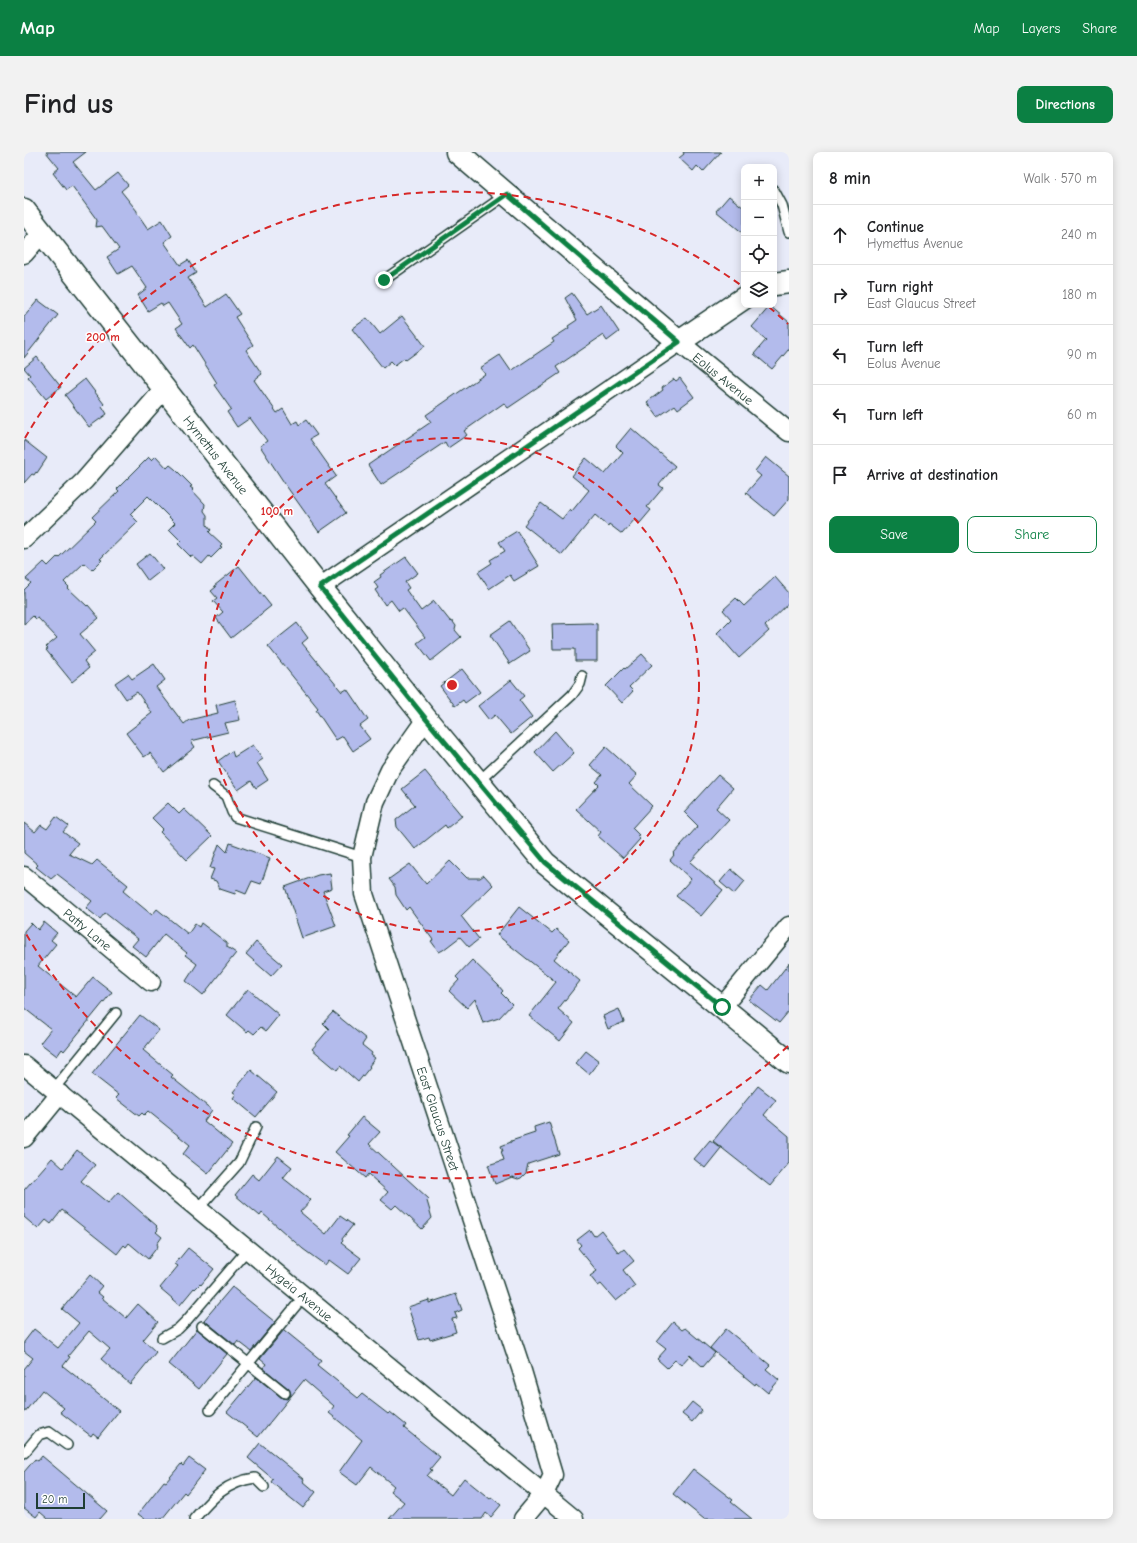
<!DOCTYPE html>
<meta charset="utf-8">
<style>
body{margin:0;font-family:"Comic Neue",sans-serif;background:#f2f2f2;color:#202124}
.controls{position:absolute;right:12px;top:12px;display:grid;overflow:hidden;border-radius:8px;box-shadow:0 2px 10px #0003}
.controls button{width:36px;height:36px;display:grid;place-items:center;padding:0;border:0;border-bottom:1px solid #e0e0e0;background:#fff;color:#202124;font:20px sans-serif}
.scale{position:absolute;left:12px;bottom:10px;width:49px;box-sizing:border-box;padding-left:4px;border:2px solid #1f3d34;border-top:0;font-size:11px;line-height:14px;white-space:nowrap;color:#1f3d34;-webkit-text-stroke:3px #fff;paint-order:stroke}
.stop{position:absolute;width:12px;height:12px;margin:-9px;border:3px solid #0b8043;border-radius:50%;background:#fff}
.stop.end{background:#0b8043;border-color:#fff;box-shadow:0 1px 4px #0008}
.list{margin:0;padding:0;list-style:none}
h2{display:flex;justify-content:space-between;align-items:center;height:52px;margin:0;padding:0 16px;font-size:17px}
h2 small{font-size:13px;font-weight:400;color:#757577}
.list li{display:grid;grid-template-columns:26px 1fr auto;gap:12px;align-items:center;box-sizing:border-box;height:60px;padding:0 16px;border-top:1px solid #e0e0e0}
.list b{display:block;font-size:15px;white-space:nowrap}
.list p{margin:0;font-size:13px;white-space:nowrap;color:#757577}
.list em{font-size:13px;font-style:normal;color:#757577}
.actions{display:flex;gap:8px;padding:12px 16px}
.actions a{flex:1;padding:9px 0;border:1px solid #0b8043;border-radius:8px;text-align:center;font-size:14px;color:#0b8043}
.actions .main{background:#0b8043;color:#fff}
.icon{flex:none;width:22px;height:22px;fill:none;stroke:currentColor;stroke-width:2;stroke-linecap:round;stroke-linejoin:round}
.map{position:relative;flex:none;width:765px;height:1367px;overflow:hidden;border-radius:8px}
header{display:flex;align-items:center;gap:24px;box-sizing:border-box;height:56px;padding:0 20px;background:#0b8043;color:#fff}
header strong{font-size:19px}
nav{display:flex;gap:22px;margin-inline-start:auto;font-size:14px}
.intro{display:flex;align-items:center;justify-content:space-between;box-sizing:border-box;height:96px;padding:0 24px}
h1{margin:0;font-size:28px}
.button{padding:10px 18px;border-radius:8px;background:#0b8043;color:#fff;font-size:14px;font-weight:700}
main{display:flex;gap:24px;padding:0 24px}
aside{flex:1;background:#fff;border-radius:8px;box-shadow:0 2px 10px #0003}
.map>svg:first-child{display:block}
.building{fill:#b3bbec;stroke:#1f3d34}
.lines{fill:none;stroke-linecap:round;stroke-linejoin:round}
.service-casing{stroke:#1f3d34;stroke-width:12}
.minor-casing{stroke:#1f3d34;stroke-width:21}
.tertiary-casing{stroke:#1f3d34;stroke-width:25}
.service{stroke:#fff;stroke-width:9}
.minor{stroke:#fff;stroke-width:18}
.tertiary{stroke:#fff;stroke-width:22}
.route{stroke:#0b8043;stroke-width:5}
.ring{fill:none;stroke:#d62828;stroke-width:2;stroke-dasharray:7 5}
.labels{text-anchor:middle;stroke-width:3;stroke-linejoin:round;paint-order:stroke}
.street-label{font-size:13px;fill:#1f3d34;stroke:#fff}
.centre{fill:#d62828;stroke:#fff;stroke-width:2}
.ring-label{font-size:12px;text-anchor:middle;font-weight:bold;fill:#d62828;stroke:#fff;stroke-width:3;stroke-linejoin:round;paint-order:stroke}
</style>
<header>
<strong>Map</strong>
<nav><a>Map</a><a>Layers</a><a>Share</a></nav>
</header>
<div class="intro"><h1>Find us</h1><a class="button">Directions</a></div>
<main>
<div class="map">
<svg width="765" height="1367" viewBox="0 0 765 1367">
<rect width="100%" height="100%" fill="#e8ebf9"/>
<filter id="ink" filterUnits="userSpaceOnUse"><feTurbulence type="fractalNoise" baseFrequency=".025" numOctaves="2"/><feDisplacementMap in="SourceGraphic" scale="8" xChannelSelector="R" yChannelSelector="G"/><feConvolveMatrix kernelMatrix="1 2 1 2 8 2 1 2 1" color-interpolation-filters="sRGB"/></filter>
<g filter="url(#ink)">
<path class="building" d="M22,0h40l-13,10 23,28 22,-17 10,12 -7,6 16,20v2l11,16 14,-9 10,16 -8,6 16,23 8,-5 8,13 -8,5 19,29 19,-13 14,20 -5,3 18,28 -7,5 16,24 -8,6 23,33 6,-4 9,15 5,-3 2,4 7,-5 11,15 -7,4 26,37 -11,8 21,29 -27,19 -32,-45 -27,-41 7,-5 -17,-23 -13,9 -10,-15 4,-3 -17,-24 3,-2 -24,-38 -3,3 -14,-20 6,-4 -14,-21 -5,3 -2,-3 -13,8 -10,-16 9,-7 -15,-22 -14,8 -11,-17 12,-8 -17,-23 -6,1 1,-7 -25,-34 -6,4 -13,-17 6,-5z
M659,0h38l-18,20 -6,-6 -4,5 -14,-13 5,-4z
M705,44l15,12v26l-28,-23z
M548,141l15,21 14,-9 18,27 -12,9 -4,-6 -47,32 4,6 -52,35 -4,-5 -40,28 3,4 -19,13 -3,-6 -64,43 -13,-20 63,-43 -5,-7 59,-41 -5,-6 20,-13 11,16 43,-29 -2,-3 17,-11 -1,-2 9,-6 -12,-22z
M14,148l20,15 -34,43v-41z
M746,154l19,16v27l-17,20 -18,-15 12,-14 -14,-13z
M378,164l23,30 -19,14 -2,-2 -9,7 -4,-4 -8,7 -31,-39 15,-11 13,16z
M13,205l24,30 -15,12 -18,-22 2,-2 -6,-7z
M656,226l14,19 -16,12 -3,-4 -17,12 -11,-15 16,-12 -1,-2 12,-9 2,2z
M61,227l19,25 -2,2 5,8 -18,13 -24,-32z
M607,276l44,38 -16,19 4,3 -16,19 4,3 -11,13 -5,-4 -13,15 -13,-10 -1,2 -13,-11 -33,40 -38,-30 17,-22 21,16 8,-10 2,2 17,-21 -17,-14 14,-18 19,16 18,-21 -7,-7z
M0,288l23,18 -10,15 -1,-1 -2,3 -2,-1 -8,9z
M132,304l11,12 3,-3 5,4 17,17 -2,1 3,2 -1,1 13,14 -1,7 3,4v10l4,5 -2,2 13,12 -2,2 2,1 -11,11 -2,-2 -7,8 -9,-8 -2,1 -13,-13 3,-3 -12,-12 6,-6 -27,-27 -18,18 8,8 -38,37 2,1 -10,10 -8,-7 -20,19 5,5 -1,1 19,18 1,-1 11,13 -19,16 15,18 -11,9 5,7 -17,14 -26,-32 2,-1 -2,-2 11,-9 -19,-20 -2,1 -3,-3 -9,8v-34l7,-7 -5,-4 18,-17 4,4 9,-9 1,1 38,-37 -4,-4 27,-26 -2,-2 32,-32 3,3z
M742,305l23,19v23l-15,17 -28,-23 15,-17 -6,-5z
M493,379l22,35 -25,15 -4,-6 -21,14 -11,-17 14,-9 -2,-3 15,-9 -6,-9z
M126,401l13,16 -15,12 -12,-17z
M382,405l12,16 -13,9 4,6 -3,2 15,21 13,-10 16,20 3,1 3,4 -1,4 6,7 -30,24 -14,-18 8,-6 -22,-29 -4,3 -8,-11 -6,5 -10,-15 3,-2 -4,-6 7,-5 -1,-2z
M215,414l32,40 -40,32 -15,-20 7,-6 -10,-11 4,-3 -6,-7 5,-4 -2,-1z
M751,425l14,16v10l-24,23 4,5 -30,27 -22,-25 14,-14 -8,-9 13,-12 8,8z
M486,469l20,30 -20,13 -20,-29z
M273,471l11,15 -6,5 40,49 5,-3 21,31 -8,6 10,13 -17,12 -10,-15 -7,4 -20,-30 2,-2 -50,-62z
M566,471l7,1v37h-22v-12h-22l-1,-25z
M618,502l10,11 -23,22 4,4 -11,12 -16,-17 18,-18 1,1z
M130,512l11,16 -9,7 28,37 5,-4 29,-7 -2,-8 19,-5 5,20 -15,3 3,9 -37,9 4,6 -31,25 -14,-19 -6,4 -18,-24 26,-20 -15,-21 -11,7 -11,-16 13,-9 4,5z
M438,517l18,23 -15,11 -2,-3 -8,6 -15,-20z
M487,528l13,16 -5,4 13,17 -21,17 -16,-19 -6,5 -11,-14z
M531,579l19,22 -21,19 -18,-20z
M229,593l10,14 -6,4 11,17 -12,8 -5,-7 -13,9 -20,-29 14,-10 2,6z
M582,595l31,28 -8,9 23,22 -20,22 7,7 -2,1 3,3 -17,19 -25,-22 3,-4 -25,-23 23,-24 -3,-3 6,-7 -12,-10z
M401,619l37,45 -15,12 -2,-3 -30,24 -18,-22 -1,-7 19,-15 -13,-16z
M694,623l15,13 -17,20 13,12 -39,42 33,28 -22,26 -25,-20 15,-17 -21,-19 4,-5 -1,-1 25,-28 -14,-14z
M144,651l11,11 5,-5 28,27 -25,24 -27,-28 3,-3 -11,-11z
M32,665l12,9 -5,6 15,11 -9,11 23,11 5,-5 31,25 -5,6 29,24 5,-6 31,25 7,-10 4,3 2,-4 26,20v4l9,6 -33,42 -17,-14 11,-17 -12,-9 2,-2 -23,-19 -18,23 -14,-11 6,-7 -33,-26 -5,6 -14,-11 6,-7 -35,-27 -6,5 -15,-12 2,-2 -14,-12v-30l11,9 6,-7 6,4z
M206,691l40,15 -9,26 -9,-3 -6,13 -10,-4 -1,4 -15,-5 -4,-8 -6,-2 4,-10 -4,-1 9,-24 8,8z
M426,709l17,17h13l4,-3 9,10 -32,31 18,23 -10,8 -9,-10 -17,13 -4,2 -8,-11 2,-1 -24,-33 -3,3 -10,-15 -1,-8 -6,-8 21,-15 16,20z
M707,717l14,12 -11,13 -14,-12z
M306,721l2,15 -9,3 13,35 -34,12 -17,-51 33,-12z
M495,755l33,26 4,-4 13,11 -15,19 26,22 -22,28 16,14 -14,18 -31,-25 27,-34 -59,-47z
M20,770l13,11 -6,7 5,4 -18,22 38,31 17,-20 19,15 -48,59 -2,-2 -5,7 -17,-13 11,-14 -27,-21v-77l7,-8 7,7z
M232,790l26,22 -11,12 -25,-22z
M448,808l26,25 5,6 -2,2 11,11 -13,14 -16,5 -8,-24 -8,9 -18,-17 10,-11 -3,-3z
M765,811v48l-10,12 -30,-23 13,-15 6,5z
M224,837l31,26 -13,16 -5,-4 -7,7 -5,-4 -2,2 -20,-17z
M595,857l5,13 -16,7 -5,-13z
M309,860l33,27 -4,6 10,8 -1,2 4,3 -6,8 1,1 -12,15 -18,-16 -3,4 -25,-21 17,-20 -6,-6z
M116,863l19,15 -16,20 30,25 -2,2 41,33 -8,11 28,23 -24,30 -25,-20 7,-9 -42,-34 -4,4 -2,-2 -3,3 -23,-18 3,-3 -27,-21z
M562,899l13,10 -10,13 -13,-11z
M227,918l26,22 -21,25 -23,-19 3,-4 -3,-2z
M734,934l18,14 -12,15 25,21v27l-19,23 -57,-45z
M338,965l18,15 -11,12 60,55 -2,2 5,17 -10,11 -26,-24 -4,4 -11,-9 7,-8 -20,-18 -3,4 -30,-26 14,-16 -2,-1z
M525,970l10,32 -31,10 -2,9 -5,5 -3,1 -6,-2 -17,7 -7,-19 16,-5 -3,-9h2l-2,-5 10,-4v-1l24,-8 -1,-6z
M686,988l11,8 -16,20 -11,-9z
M53,998l18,15 -14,16 27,22 10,-11 39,34 -1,1 2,3 -2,2 6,5 -5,7 1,2 -10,13 -19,-16 -3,4 -2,-2 -7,9 -55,-44 -11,14 -5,-4 -8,9 -14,-12v-27l28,-32 11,10z
M254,1004l14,11 -9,11 28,22 -11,12 26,22 14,-18 13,9 -11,14 1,2 -2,2 20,15 -13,16 -19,-14 -4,5 -22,-16 -41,-36 -2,3 -25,-21 17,-21 7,6z
M566,1078l4,6 7,-6 18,23 5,-4 10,12 -11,9 12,16 -19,15 -15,-17 -3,2 -8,-10 7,-5 -19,-23 3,-3 -4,-5z
M164,1096l26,21 -13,16 -1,-1 -5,5 -1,-1 -14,17 -20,-17 18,-22 -3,-2z
M66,1123l12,11 -5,6 6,5 -1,1 24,20 12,-14 20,18 -15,18 13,12 -26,32 -29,-25 9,-10 -21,-18 -21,25 2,1 -7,9 56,45 -21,26 -5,-4 -2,3 -31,-24 4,-4 -22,-18 -18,23v-44l9,-11 -9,-7v-9l10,-13 24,19 21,-25 -17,-14z
M208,1135l43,35 -24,29 -13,-10 -3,4 -31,-25z
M432,1142l6,16 -7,3 2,5 -5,1 4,13 -26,8 -1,-3 -10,3 -11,-33 21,-7v3z
M649,1170l9,8 3,-2 30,25 -12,14 -13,-12 -9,10 -6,-5 -8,8 -10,-9 9,-10 -9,-7z
M173,1177l30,25 -28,35 -30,-25z
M702,1177l44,36 -4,4 13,11 -11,13 -12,-10 -1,2 -45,-37z
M260,1178l37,30 -4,5 41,33 4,-4 26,20 2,-2 16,13 -2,3 36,29 -10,12 2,1 -5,6 24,19 13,-17 26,21 1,-2 10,8 -10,12 -5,-4 -4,6h-93l15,-17 -14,-11 4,-5 -23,-19 -14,18 -18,-13 23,-32 -33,-27 5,-7 -30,-26 -46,57 -31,-25 29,-35 26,21 5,1 3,-3 1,-2 -2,-5 -26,-21 3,-4 -6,-5z
M668,1250l10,8 -10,12 -10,-8z
M236,1291l44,36 -1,2 13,11 -13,16 -32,-26 2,-3 -25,-21z
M18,1304l65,55 -7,8h-52l-8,-7 -4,5 -12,-9v-36l11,-13 3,2z
M165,1306l16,12 -19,24 -2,-2 -22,27h-17l-7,-5 26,-33 2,1 15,-18 2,2z
M669,1317l40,31 -2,2 21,17h-48l-31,-25z"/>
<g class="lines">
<defs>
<path id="service" d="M750,38l8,15 7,27
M360,128l123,-86
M454,630l94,-87 8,-11 2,-8
M189,634l13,10 6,16 3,5 127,40
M30,937l62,-76
M174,1057l41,-46 17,-36
M178,1174l83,67
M138,1186l16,-9 9,-9 61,-71
M186,1258l94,-114
M0,1301l15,-18 10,-3 18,13
M170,1367c18,-21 32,-37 61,-41l9,9"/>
<g id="minor">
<path d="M0,102l18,-21"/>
<path d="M0,387l60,-58 81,-93"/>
<path id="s1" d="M296,435l359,-245 110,90"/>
<path id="s2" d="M402,567l-36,51 -15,32 -13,55 2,37 158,477 31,104 -9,19 -21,25"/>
<path id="s3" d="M0,724l127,106"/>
<path d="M698,855l67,-81"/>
<path id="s4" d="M0,913l550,454"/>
<path d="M0,986l36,-44"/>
</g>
<g id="tertiary">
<path d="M433,0l222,190 65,-44"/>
<path id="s5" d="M0,58l296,377 106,132 119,144 244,199"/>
<path d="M750,132l15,-2"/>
</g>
</defs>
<use href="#service" class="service-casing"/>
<use href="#minor" class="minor-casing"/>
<use href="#tertiary" class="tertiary-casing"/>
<use href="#service" class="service"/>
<use href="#minor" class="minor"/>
<use href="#tertiary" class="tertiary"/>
</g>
</g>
<g class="lines" filter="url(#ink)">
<path class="route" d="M360,128l123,-86 172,148 -359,245 106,132 119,143 177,145"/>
</g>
<g class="ring">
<circle cx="428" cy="533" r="247"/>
<path d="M764 894A493 493 0 0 1 1 780M1 286A493 493 0 0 1 718 134M745 155A493 493 0 0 1 764 172"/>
</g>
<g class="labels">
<g class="street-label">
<text dy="5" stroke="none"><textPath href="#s1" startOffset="492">Eolus Avenue</textPath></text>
<text dy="5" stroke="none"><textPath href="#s5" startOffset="311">Hymettus Avenue</textPath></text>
<text dy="5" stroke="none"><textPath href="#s3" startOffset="83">Patty Lane</textPath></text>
<text dy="5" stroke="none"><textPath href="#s2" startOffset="428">East Glaucus Street</textPath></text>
<text dy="5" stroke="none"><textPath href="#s4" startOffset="357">Hygeia Avenue</textPath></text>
</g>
</g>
<circle cx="428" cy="533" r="6" class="centre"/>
<g class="ring-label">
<text x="79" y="189">200 m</text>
<text x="253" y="363">100 m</text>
</g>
</svg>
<div class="controls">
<button>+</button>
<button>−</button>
<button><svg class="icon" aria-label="locate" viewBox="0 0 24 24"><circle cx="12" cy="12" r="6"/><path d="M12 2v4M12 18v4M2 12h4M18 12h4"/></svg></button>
<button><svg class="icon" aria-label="layers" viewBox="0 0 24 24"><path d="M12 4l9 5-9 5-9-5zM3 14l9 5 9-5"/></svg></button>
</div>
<div class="scale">20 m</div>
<div class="stop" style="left:698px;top:855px"></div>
<div class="stop end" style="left:360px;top:128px"></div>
</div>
<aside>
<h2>8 min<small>Walk · 570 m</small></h2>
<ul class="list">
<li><svg class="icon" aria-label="ahead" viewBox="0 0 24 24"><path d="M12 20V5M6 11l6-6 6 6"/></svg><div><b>Continue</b><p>Hymettus Avenue</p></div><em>240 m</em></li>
<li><svg class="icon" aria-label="right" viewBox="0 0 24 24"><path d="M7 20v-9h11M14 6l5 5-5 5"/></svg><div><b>Turn right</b><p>East Glaucus Street</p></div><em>180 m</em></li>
<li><svg class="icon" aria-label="left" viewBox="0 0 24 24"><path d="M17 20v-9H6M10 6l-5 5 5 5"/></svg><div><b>Turn left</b><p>Eolus Avenue</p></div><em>90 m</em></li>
<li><svg class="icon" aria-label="left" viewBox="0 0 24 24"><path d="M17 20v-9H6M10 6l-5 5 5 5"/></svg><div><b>Turn left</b></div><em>60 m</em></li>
<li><svg class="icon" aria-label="arrive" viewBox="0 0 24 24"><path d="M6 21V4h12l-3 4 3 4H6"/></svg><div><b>Arrive at destination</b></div></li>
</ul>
<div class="actions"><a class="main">Save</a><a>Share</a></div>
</aside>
</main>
